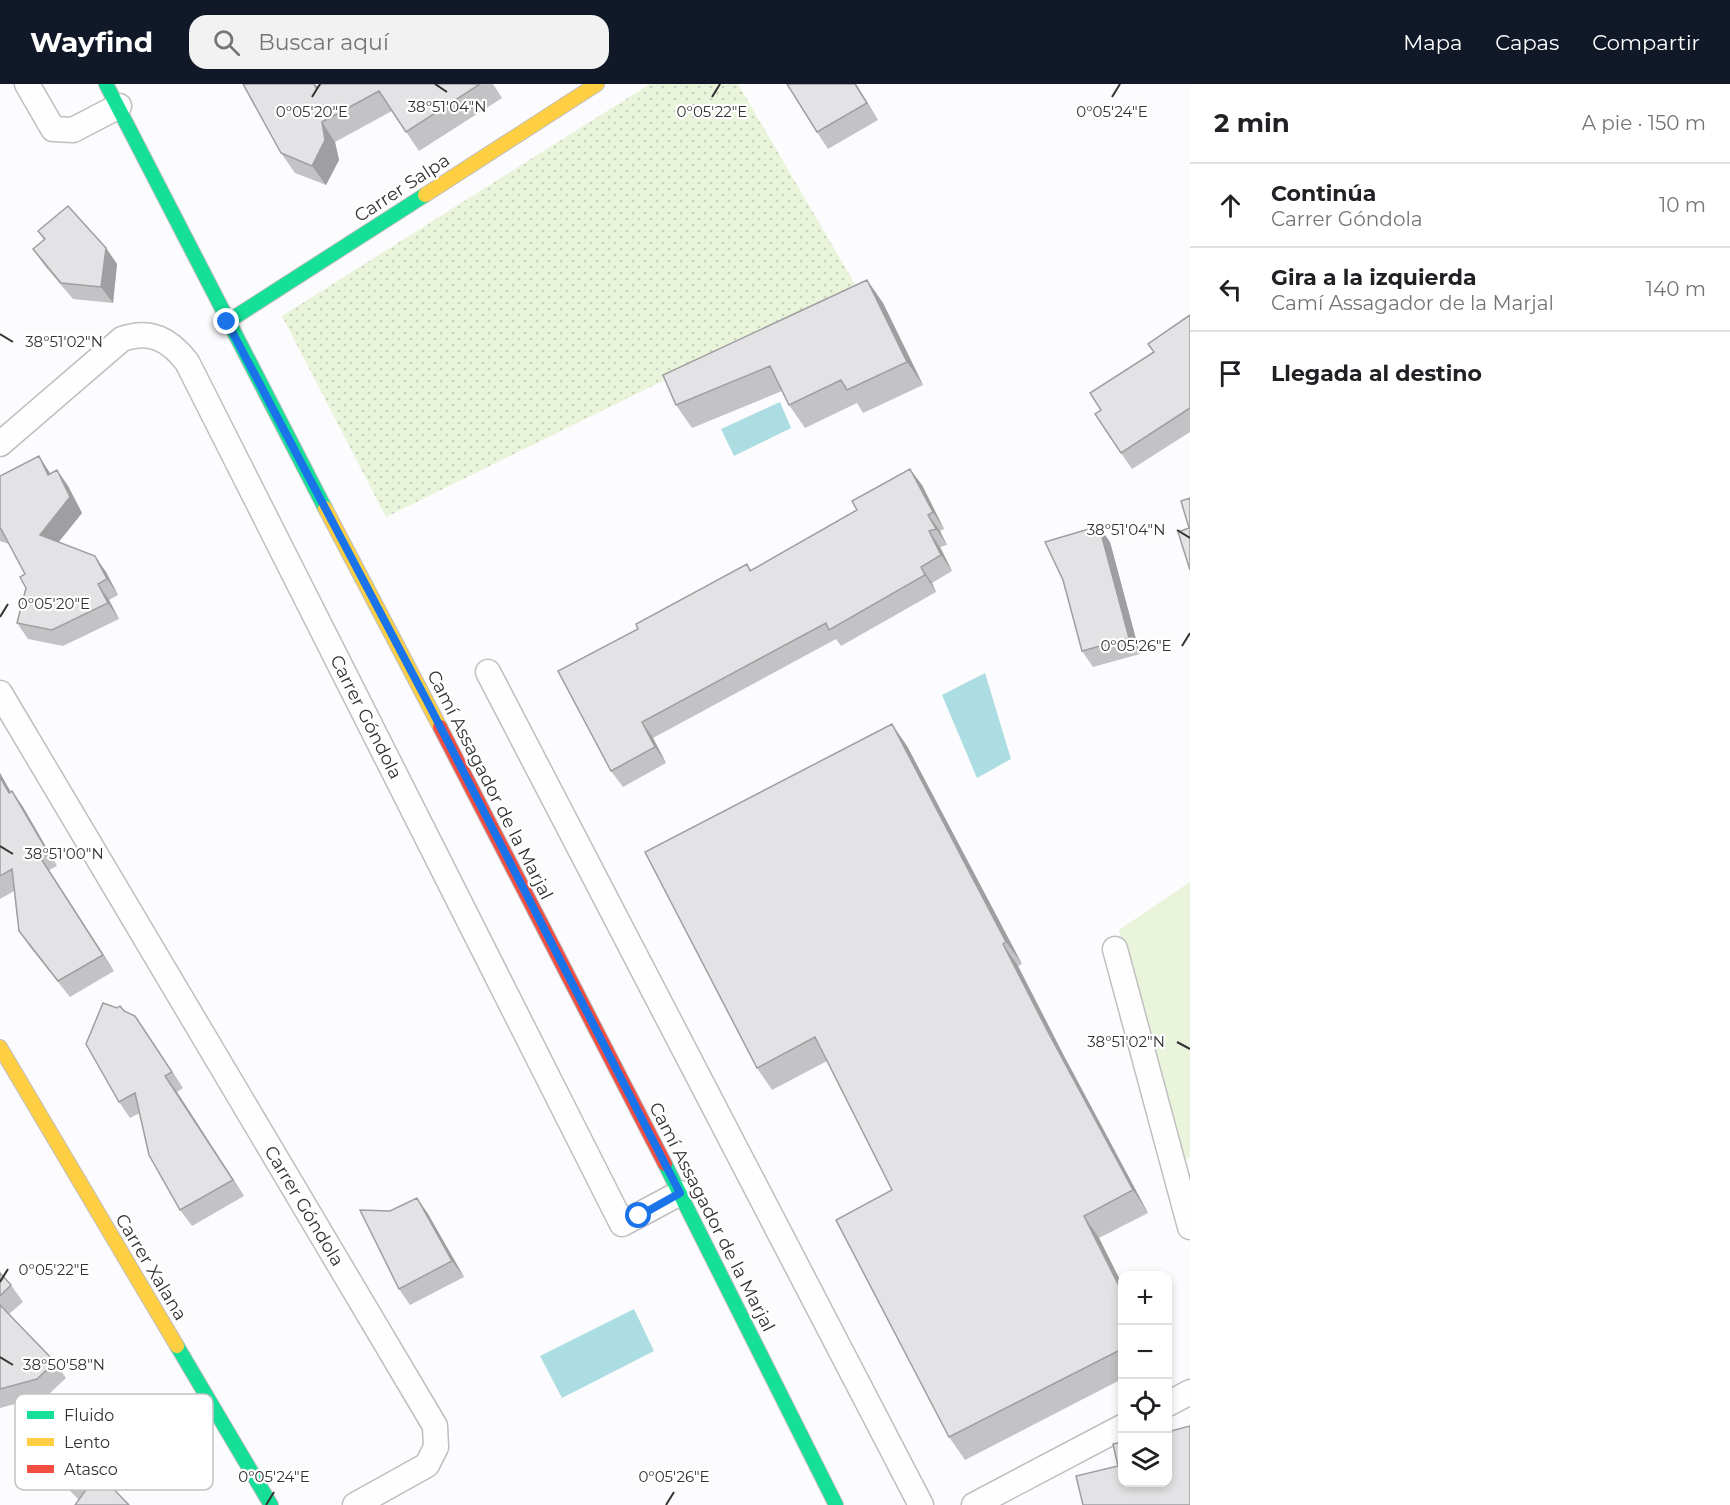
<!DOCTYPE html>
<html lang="es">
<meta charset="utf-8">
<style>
body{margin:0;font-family:Montserrat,sans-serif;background:#f2f2f2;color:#202124}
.controls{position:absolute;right:18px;bottom:18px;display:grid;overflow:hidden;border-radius:12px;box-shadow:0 3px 9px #0003}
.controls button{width:54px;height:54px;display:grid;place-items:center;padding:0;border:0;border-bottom:2px solid #e0e0e0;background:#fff;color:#202124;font:30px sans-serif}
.stop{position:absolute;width:18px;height:18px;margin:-14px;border:4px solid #1a73e8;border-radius:50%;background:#fff}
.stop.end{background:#1a73e8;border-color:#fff;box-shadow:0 2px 6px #0008}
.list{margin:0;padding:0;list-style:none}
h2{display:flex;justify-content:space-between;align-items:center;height:78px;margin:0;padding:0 24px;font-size:26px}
h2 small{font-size:20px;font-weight:400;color:#757577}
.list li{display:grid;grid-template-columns:39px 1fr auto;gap:18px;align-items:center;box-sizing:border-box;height:84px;padding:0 24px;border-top:2px solid #e0e0e0}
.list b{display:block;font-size:22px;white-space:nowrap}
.list p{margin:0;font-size:20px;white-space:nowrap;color:#757577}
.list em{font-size:20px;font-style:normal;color:#757577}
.icon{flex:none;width:33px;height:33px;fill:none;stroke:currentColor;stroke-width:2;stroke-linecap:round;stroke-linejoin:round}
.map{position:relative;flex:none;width:1190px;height:1421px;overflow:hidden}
header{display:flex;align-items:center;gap:36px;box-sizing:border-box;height:84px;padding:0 30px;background:#111827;color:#fff}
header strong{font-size:28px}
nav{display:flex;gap:33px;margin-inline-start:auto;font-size:21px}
.search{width:420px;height:54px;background:#f2f2f2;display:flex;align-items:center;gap:15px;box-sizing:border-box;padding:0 21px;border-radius:18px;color:#757577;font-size:22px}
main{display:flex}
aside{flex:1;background:#fff}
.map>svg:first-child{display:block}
.grass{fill:url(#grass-dots)}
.garden{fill:#e9f4db}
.water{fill:#abdde2}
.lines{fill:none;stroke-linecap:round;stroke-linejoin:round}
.lane-casing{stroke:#bfbec0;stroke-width:27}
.fast-casing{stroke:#bfbec0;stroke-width:16}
.slow-casing{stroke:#bfbec0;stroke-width:16}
.jam-casing{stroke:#bfbec0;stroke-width:16}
.lane{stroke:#fffeff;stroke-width:24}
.fast{stroke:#16e098;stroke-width:14}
.slow{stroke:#ffcf43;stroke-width:14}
.jam{stroke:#f24e42;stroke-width:14}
.wall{fill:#c3c2c4}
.shaded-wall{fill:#9f9ea0}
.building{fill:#e3e2e4;stroke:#9f9ea0;stroke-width:1.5}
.route{stroke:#1a73e8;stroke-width:8}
.ticks{fill:none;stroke:#333334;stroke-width:2}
.labels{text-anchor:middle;stroke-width:4.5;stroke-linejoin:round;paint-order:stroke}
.street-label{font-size:18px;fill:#333334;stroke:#fff}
.key{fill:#fff;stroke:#c2c2c2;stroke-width:1.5}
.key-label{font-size:16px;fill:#333334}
.ticks-label{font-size:15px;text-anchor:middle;fill:#333334;stroke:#fff;stroke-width:4.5;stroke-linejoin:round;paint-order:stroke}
</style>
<header>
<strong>Wayfind</strong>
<div class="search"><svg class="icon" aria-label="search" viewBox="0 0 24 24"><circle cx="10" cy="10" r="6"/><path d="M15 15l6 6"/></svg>Buscar aquí</div>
<nav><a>Mapa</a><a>Capas</a><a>Compartir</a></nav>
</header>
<main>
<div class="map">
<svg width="1190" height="1421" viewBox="0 0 1190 1421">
<defs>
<pattern id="grass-dots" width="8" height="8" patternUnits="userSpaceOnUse" patternTransform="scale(1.5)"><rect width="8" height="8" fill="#e9f4db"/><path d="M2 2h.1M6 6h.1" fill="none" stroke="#c8d2bd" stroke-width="1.8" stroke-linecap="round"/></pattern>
</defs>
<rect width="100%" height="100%" fill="#fcfbfd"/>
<path class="grass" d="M650,0h88l118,202 -470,231 -104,-201z"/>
<path class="garden" d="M1190,798v275l-6,4 -65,-231z"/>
<path class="water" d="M780,318l11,26 -57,28 -13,-27z
M985,589l26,86 -34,19 -35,-83z
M634,1225l20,42 -92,47 -22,-42z"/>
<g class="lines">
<defs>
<path id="lane" d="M27,0l26,45 20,1 46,-24
M0,360l122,-105c28,-10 47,0 65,23l435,862 58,-31
M488,588l433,833
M0,609l435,733 1,21 -9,18 -72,40
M1115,865l75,278
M1168,1320l22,-12
M974,1421l148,-78"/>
<path id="fast" d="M106,0l219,424
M227,238l198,-127
M665,1080l171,341
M177,1262l94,159"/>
<path id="slow" d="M425,111l172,-111
M325,424l115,219
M0,963l177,299"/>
<path id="jam" d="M440,643l225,437"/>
</defs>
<use href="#lane" class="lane-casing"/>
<use href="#fast" class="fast-casing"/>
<use href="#slow" class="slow-casing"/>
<use href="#jam" class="jam-casing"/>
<use href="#lane" class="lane"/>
<use href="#fast" class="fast"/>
<use href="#slow" class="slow"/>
<use href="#jam" class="jam"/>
</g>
<path class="wall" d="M243,0h73l2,3 4,-3h171l9,14 -83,53 -27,-40 -57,31 4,18 -13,25 -31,-12 -14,-20z
M787,0h69l22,36 -50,29 -11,-17z
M38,147l68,17 11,16 -4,39 -40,-4 -29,-34 -11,-16 11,-9z
M867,196l16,23 40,82 -60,28 -6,-10 -52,25 -16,-23 -7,-14 -90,37 -16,-23z
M1190,231v117l-58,37 -11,-16 -20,-43z
M57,386l11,16 14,27 -23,29 47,30 12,23 -9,5 10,19 -56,27 -35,-7 -11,-16 9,-35 -1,-14 -16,-30 -9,-3v-65l50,-2z
M922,401l22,44 -4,2 7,14 -7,2 12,24 -20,12 4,9 -95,54 -5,-7 -183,99 13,25 -43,24 -12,-16 27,-142 109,-65 4,6z
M1110,458l30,112 -47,13 -11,-16z
M907,662l115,218 -4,2 45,88 85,159 -49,25 23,46v95l-157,81 -16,-23 -57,-247 -65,-129 -55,29 -15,-22z
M0,689l11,19 1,-1 11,16 34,59 -8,4 65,101 -44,26 -40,-50 -11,-16 -5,-40 -14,8z
M124,927l22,21 37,56 -6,4 67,104 -52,30 -12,-16 -40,-97 -10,5 -11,-16z
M417,1114l11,16 36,63 -54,28 -11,-16 -9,-78z
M0,1189l11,12 12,17 -14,12 46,48 11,16 -18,17 -48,13z
M26,1357l78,7 12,16 -37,36 -42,-43z"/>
<path class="shaded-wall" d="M855,0h1l22,36 -11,-17z
M322,38l13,20 4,18 -13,25 -14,-19z
M106,164l11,16 -4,39 -12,-16z
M867,196l16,23 40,82 -16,-23z
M39,372l11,17 9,18 -11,-16z
M910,385l12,16 22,44 -11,-17z
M57,386l11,16 14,27 -31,38 -11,-16z
M928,431l12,16 7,14 -11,-16z
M1099,442l11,16 30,112 -11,-16z
M929,447l11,16 12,24 -11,-16z
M95,472l11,16 12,23 -11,-16z
M921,483l11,16 4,9 -11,-17z
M98,500l11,16 10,19 -11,-16z
M642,638l11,16 13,25 -11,-16z
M892,640l15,22 115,218 -16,-22z
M0,689l20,36 -11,-16 -9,-16z
M12,707l11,16 34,59 -11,-17z
M38,770l11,16 65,101 -11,-16z
M1003,860l15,22 45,88 85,159 -15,-23 -85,-158z
M135,932l11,16 37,56 -11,-16z
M165,992l12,16 67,104 -11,-16z
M417,1114l11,16 36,63 -12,-16z
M1084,1132l15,22 23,46v8z"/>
<path class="building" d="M243,0h71l2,4 6,-4h158l-74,48 -27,-41 -57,31 3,18 -13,26 -31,-13z
M787,0h68l12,19 -50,29z
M68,122l38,42 -5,39 -40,-4 -28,-34 12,-10 -7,-8z
M867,196l40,82 -60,28 -6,-10 -52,25 -19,-39 -94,39 -13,-30z
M1190,231v93l-69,45 -26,-39 6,-4 -11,-17 64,-41 -6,-8z
M39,372l9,19 9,-5 13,27 -30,38 55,21 12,23 -9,5 10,19 -56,27 -35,-7 9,-35 -6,-11 5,-3 -24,-45h-1v-53z
M910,385l23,43 -5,3 8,14 -7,2 12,24 -20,12 4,8 -96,55 -3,-7 -184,99 13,25 -44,24 -53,-100 80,-42 -2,-5 111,-60 3,7 107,-61 -5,-9z
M1190,414v72l-12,-38 11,-4 -8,-27z
M1099,442l30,112 -47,13 -19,-71 -18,-38z
M892,640l114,218 -3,2 45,88 85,158 -49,26 38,76v57l-173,88 -113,-217 56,-30 -77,-153 -58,31 -112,-216z
M0,693l9,16 3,-2 34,58 -8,5 65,101 -45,26 -39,-50 -7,-62 -12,7z
M103,919l14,5 3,-2 4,5 11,5 37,56 -7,4 68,104 -53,30 -31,-55 -14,-62 -16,9 -33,-58z
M417,1114l35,63 -53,28 -39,-79 30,1z
M0,1189l11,12 -11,11z
M0,1221l55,57 -18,17 -37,10z
M1190,1342v79h-107l-7,-29 42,-10 -5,-22 9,-2v40h45v-50z
M98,1389l31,32h-54z"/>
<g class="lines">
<path class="route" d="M227,238l201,381 252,490 -41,23"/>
</g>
<path class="ticks" d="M435,0l12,8M312,13l8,-13M712,13l8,-13M1112,13l8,-13M0,250l13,8M1177,446l13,8M0,533l8,-13M1182,562l8,-13M0,762l13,8M1177,958l13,7M0,1198l8,-13M0,1273l13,8M266,1421l8,-13M666,1421l8,-13"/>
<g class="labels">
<g class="street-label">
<text transform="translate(402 104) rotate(-33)" y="6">Carrer Salpa</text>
<text transform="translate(366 633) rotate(63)" y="6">Carrer Góndola</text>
<text transform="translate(490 701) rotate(63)" y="6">Camí Assagador de la Marjal</text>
<text transform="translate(304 1122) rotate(59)" y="6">Carrer Góndola</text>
<text transform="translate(712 1133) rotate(63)" y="6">Camí Assagador de la Marjal</text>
<text transform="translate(151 1183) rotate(59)" y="6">Carrer Xalana</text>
</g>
</g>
<rect x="15" y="1310" width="198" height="96" rx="9" class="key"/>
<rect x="27" y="1327" width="27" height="8" fill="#16e098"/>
<rect x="27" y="1354" width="27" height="8" fill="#ffcf43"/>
<rect x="27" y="1381" width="27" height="8" fill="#f24e42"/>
<g class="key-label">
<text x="64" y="1337">Fluido</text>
<text x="64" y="1364">Lento</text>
<text x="64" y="1391">Atasco</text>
</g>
<g class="ticks-label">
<text x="447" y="28">38°51'04"N</text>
<text x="312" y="33">0°05'20"E</text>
<text x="712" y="33">0°05'22"E</text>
<text x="1112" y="33">0°05'24"E</text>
<text x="64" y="263">38°51'02"N</text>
<text x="1126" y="451">38°51'04"N</text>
<text x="54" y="525">0°05'20"E</text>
<text x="1136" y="567">0°05'26"E</text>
<text x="64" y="775">38°51'00"N</text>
<text x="1126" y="963">38°51'02"N</text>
<text x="54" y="1191">0°05'22"E</text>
<text x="64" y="1286">38°50'58"N</text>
<text x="274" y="1398">0°05'24"E</text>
<text x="674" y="1398">0°05'26"E</text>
</g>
</svg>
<div class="controls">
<button>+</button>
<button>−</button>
<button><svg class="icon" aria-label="locate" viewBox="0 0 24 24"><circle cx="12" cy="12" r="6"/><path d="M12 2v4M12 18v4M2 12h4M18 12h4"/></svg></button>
<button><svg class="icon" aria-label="layers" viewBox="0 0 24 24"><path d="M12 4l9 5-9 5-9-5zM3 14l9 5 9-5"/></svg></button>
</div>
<div class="stop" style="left:639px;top:1132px"></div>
<div class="stop end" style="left:227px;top:238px"></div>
</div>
<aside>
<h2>2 min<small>A pie · 150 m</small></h2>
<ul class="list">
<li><svg class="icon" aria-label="ahead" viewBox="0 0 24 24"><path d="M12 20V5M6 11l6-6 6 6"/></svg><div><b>Continúa</b><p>Carrer Góndola</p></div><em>10 m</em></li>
<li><svg class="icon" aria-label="left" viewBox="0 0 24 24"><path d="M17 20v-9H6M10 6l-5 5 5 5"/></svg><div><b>Gira a la izquierda</b><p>Camí Assagador de la Marjal</p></div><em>140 m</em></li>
<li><svg class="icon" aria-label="arrive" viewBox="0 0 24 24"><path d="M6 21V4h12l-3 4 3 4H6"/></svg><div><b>Llegada al destino</b></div></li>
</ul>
</aside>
</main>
